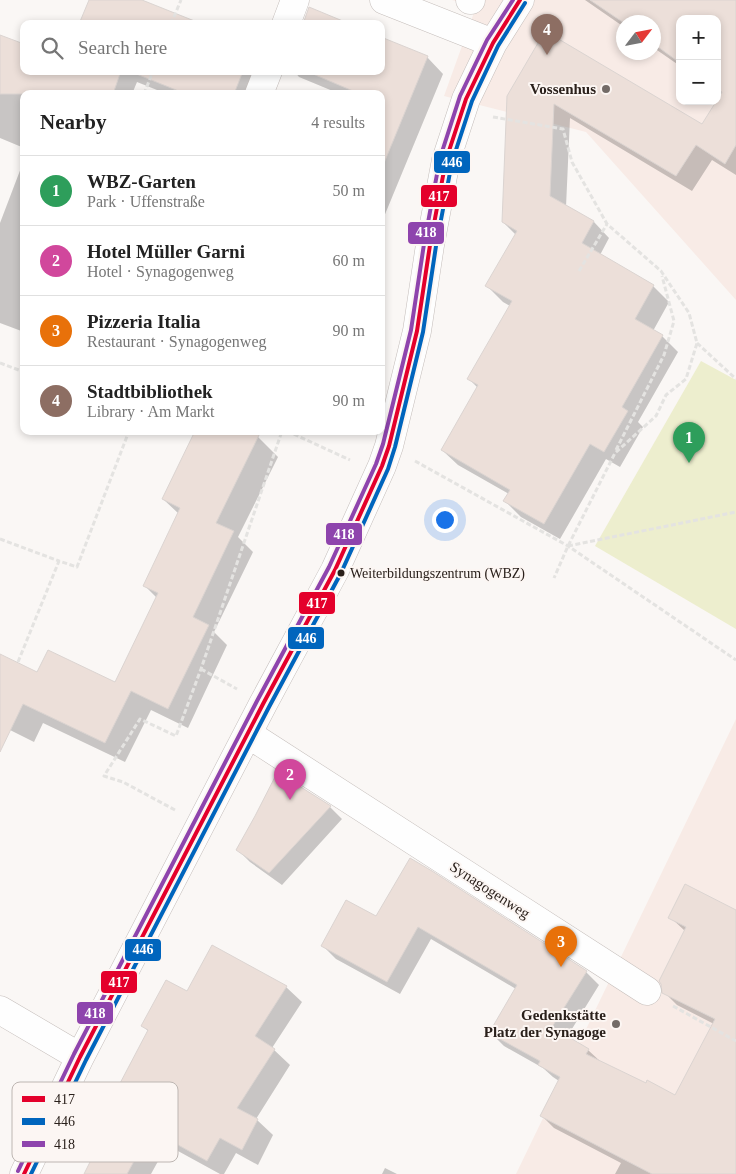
<!DOCTYPE html>
<meta charset="utf-8">
<style>
body{margin:0;font-family:Georgia,serif;background:#f6f6f6;color:#222}
.controls{position:absolute;right:15px;top:15px;display:grid;overflow:hidden;border-radius:10px;box-shadow:0 2px 8px #0003}
.controls button{width:45px;height:45px;display:grid;place-items:center;padding:0;border:0;border-bottom:1px solid #e0e0e0;background:#fff;color:#222;font:25px sans-serif}
.compass{position:absolute;left:616px;top:15px;width:45px;height:45px;border-radius:50%;background:#fff;box-shadow:0 2px 8px #0003;rotate:58deg}
.you{position:absolute;left:444px;top:519px;width:18px;height:18px;margin:-12px;border:4px solid #fff;border-radius:50%;background:#1a73e8;box-shadow:0 0 0 8px #1a73e833}
.badge{display:grid;place-items:center;width:32px;height:32px;border-radius:50%;background:#736b67;color:#fff;font-size:16px;font-weight:700}
.pin{position:absolute;translate:-50% -41px;filter:drop-shadow(0 1px 2px #0008)}
.pin::after{content:'';position:absolute;top:26px;width:18px;height:15px;background:inherit;clip-path:polygon(0 0,100% 0,50% 100%)}
.list{margin:0;padding:0;list-style:none}
h2{display:flex;justify-content:space-between;align-items:center;height:65px;margin:0;padding:0 20px;font-size:21px}
h2 small{font-size:16px;font-weight:400;color:#767676}
.list li{display:grid;grid-template-columns:32px 1fr auto;gap:15px;align-items:center;box-sizing:border-box;height:70px;padding:0 20px;border-top:1px solid #e0e0e0}
.list b{display:block;font-size:19px;white-space:nowrap}
.list p{margin:0;font-size:16px;white-space:nowrap;color:#767676}
.list em{font-size:16px;font-style:normal;color:#767676}
.icon{flex:none;width:28px;height:28px;fill:none;stroke:currentColor;stroke-width:2;stroke-linecap:round;stroke-linejoin:round}
.map{position:relative;flex:none;width:736px;height:1174px;overflow:hidden}
.search{position:absolute;background:#fff;box-shadow:0 2px 8px #0003;left:20px;top:20px;width:365px;height:55px;display:flex;align-items:center;gap:12px;box-sizing:border-box;padding:0 18px;border-radius:10px;color:#767676;font-size:19px}
.panel{position:absolute;background:#fff;box-shadow:0 2px 8px #0003;left:20px;top:90px;width:365px;height:345px;border-radius:10px}
.map>svg:first-child{display:block}
.commercial{fill:#f8ebe6;fill-rule:evenodd}
.green{fill:#edeece}
.shadow{fill:#0003}
.building{fill:#ecdfd9;stroke:#dbd4d1}
.lines{fill:none;stroke-linecap:round;stroke-linejoin:round}
.minor-casing{stroke:#c5bebb;stroke-width:29}
.path{stroke:#e4e3e1;stroke-width:3;stroke-dasharray:5 2.5;stroke-linecap:butt}
.minor{stroke:#fefefe;stroke-width:28}
.bus-1-casing{stroke:#fcf6f3;stroke-width:8}
.bus-2-casing{stroke:#fcf6f3;stroke-width:8}
.bus-3-casing{stroke:#fcf6f3;stroke-width:8}
.bus-1{stroke:#e4002b;stroke-width:4}
.bus-2{stroke:#0065bd;stroke-width:4}
.bus-3{stroke:#8e44ad;stroke-width:4}
.poi-dot{fill:#736b67;stroke:#fcf6f3;stroke-width:2}
.bus-dot{fill:#2a201b;stroke:#fcf6f3;stroke-width:2}
.labels{text-anchor:middle;stroke-width:4;stroke-linejoin:round;paint-order:stroke}
.bus-label{font-size:14px;fill:#2a201b;stroke:#fcf6f3;text-anchor:start}
.poi-label{font-size:15px;font-weight:bold;fill:#2a201b;stroke:#fcf6f3;text-anchor:end}
.street-label{font-size:15px;fill:#2a201b;stroke:#fcf6f3}
.key{fill:#fcf6f3;stroke:#bdb6b2;stroke-width:1}
.key-label{font-size:14px;fill:#2a201b}
.line-badge{stroke:#fcf6f3;stroke-width:2}
.badge-label{font-size:14px;text-anchor:middle;font-weight:bold;fill:#fff}
</style>
<div class="map">
<svg width="736" height="1174" viewBox="0 0 736 1174">
<rect width="100%" height="100%" fill="#faf7f5"/>
<path class="commercial" d="M452,0h284v300l-150,-168 -142,-36 32,-89zM680,19h37v82h-37zM624,22h30v30h-30z
M736,719v455h-220z"/>
<path class="green" d="M701,361l35,19v249l-141,-83z"/>
<path class="shadow" d="M585,0h151v175l-24,-15 -20,31 -122,-73 -4,89 28,15 15,16 -9,17 53,31 16,16 -16,29 9,5 16,16 -40,70 5,5 -23,40 -14,-8 -46,80 -39,-22 -16,-16 4,-7 -51,-29 -16,-15 36,-62 -9,-9 41,-73 -7,-4 -16,-16 29,-51 -13,-13 5,-126 194,30 20,-31 -5,-3v-73h-37v47l-26,-18v-26h-30v5z
M0,36l24,35h239l-9,23h-87l-30,-12 -5,12h-108v54l-24,-10z
M427,57l16,17 -62,150v-130h-41l-41,-17 -5,-6h87z
M24,160v172l-24,-9v-100z
M246,431l12,6 20,20 -40,80 15,15 -39,80 13,13 -39,83 -37,-18 -26,52 -82,-39 -9,19 -34,-17v-70l38,19 77,10 42,-86 -13,-13 35,-71 -16,-15z
M330,807l12,12 -60,66 -32,-23 -12,-12z
M410,860l176,112 13,13 -32,52 21,13 13,12 45,23 30,12 38,-73 -37,-19 -13,-13 21,-61 -15,-14 66,-5v262h-121l6,-11 -67,-35 -13,-13 18,-34 -6,-4 -10,-9 -39,-22 -13,-13 25,-44 -85,-50 -31,55 -64,-35 -13,-13 54,-28z
M286,987l16,15 -30,46 18,17 -34,54 17,16 -15,30 -22,-12 -12,21h-4l-53,-29 -16,29h-65l10,-20 -13,-13 35,-50 31,-59 -6,-6 44,-33z
M385,1168l12,6h-15z"/>
<path class="building" d="M89,0h53l60,24h-123z
M590,0h146v145l-11,19 -29,-19 -20,31 -122,-72 -4,92 44,25 -12,22 72,42 -19,34 28,16 -41,72 6,4 -24,41 -14,-8 -46,80 -41,-23 7,-11 -69,-40 37,-65 -11,-6 45,-78 -27,-15 32,-55 -15,-9 5,-126 38,-65 157,93 20,-32 -5,-3v-70h-37v44l-26,-19v-22l-30,1z
M309,7l41,17h-47z
M0,35l24,9v27h97l-8,23h-113z
M381,37l47,19 -46,112 -1,-74h-21l-54,-23h75z
M129,71h114l-9,23h-48z
M195,431h66l-45,92 18,8 -41,86 16,8 -41,84 -37,-18 -26,52 -82,-39 -23,48v-98l37,18 11,-22 67,32 43,-89 -15,-7 37,-78 -18,-9z
M277,773l11,6 43,27 -62,67 -33,-23 19,-34z
M410,858l22,13 155,100 -35,56 37,22 -3,5 60,29 1,-3 28,15 40,-76 -53,-26 -1,-9 -2,-3 27,-54 -18,-9 17,-34 51,26v264h-84l-112,-58 20,-39 -22,-12 2,-4 -51,-28 28,-48 -99,-58 -31,55 -66,-36 25,-46 30,16z
M212,945l75,41 -32,50 20,13 -38,59 21,11 -16,31 -22,-12 -13,23 -56,-31 -24,44h-43l12,-24 -15,-8 30,-56 6,3 31,-59 -7,-4 25,-46 21,11z"/>
<g class="lines">
<defs>
<path id="minor" d="M384,0l109,43
M470,0h1
M286,24l9,-24
M259,94l9,-23
M248,734l399,257
M0,1010l80,47
M24,1174l56,-117 183,-353 72,-134 47,-104 7,-20 28,-115 13,-86 16,-85 20,-61 27,-56 27,-43"/>
</defs>
<use href="#minor" class="minor-casing"/>
<path class="path" d="M171,24l10,-24
M144,94l9,-23
M493,117l70,12 9,33 35,62 54,47 28,42 8,30 -11,36 -20,16 -10,21 -41,37 -47,93 -14,32
M579,271l28,-47
M697,343l39,36
M0,363l24,9
M287,431l63,29
M616,450l48,-95 10,-34 -12,-45
M415,461l153,85 168,114
M0,539l59,22
M568,546l168,-34
M18,662l41,-101 18,6 52,-136
M201,669l36,20
M175,810l-52,-28 -19,-6 36,-57 36,17 25,-67 81,-238
M673,1006l63,35"/>
<use href="#minor" class="minor"/>
<defs>
<path id="bus-1" d="M24,1174l56,-117 183,-353 72,-134 47,-104 7,-20 28,-115 13,-86 16,-85 20,-61 27,-56 27,-43"/>
<path id="bus-2" d="M31,1174l55,-114 183,-353 72,-134 47,-104 7,-22 28,-115 13,-86 16,-84 20,-61 26,-55 27,-43"/>
<path id="bus-3" d="M18,1171l56,-117 183,-353 72,-134 47,-103 7,-20 28,-114 13,-86 16,-86 20,-62 27,-56 26,-40"/>
</defs>
<use href="#bus-1" class="bus-1-casing"/>
<use href="#bus-2" class="bus-2-casing"/>
<use href="#bus-3" class="bus-3-casing"/>
<use href="#bus-1" class="bus-1"/>
<use href="#bus-2" class="bus-2"/>
<use href="#bus-3" class="bus-3"/>
</g>
<g class="poi-dot">
<circle cx="606" cy="89" r="5"/>
<circle cx="616" cy="1024" r="5"/>
</g>
<circle class="bus-dot" cx="341" cy="573" r="4.5"/>
<g class="labels">
<g class="bus-label">
<text x="350" y="578">Weiterbildungszentrum (WBZ)</text>
</g>
<g class="poi-label">
<text x="596" y="94">Vossenhus</text>
<text x="606" y="1020">Gedenkstätte<tspan x="606" dy="17">Platz der Synagoge</tspan></text>
</g>
<g class="street-label">
<text transform="translate(490 890) rotate(33)" y="5">Synagogenweg</text>
</g>
</g>
<rect x="12" y="1082" width="166" height="80" rx="8" class="key"/>
<rect x="22" y="1096" width="23" height="6" fill="#e4002b"/>
<rect x="22" y="1118" width="23" height="7" fill="#0065bd"/>
<rect x="22" y="1141" width="23" height="6" fill="#8e44ad"/>
<g class="key-label">
<text x="54" y="1104">417</text>
<text x="54" y="1126">446</text>
<text x="54" y="1149">418</text>
</g>
<g class="line-badge">
<rect x="433" y="150" width="38" height="24" rx="5" fill="#0065bd"/>
<rect x="420" y="184" width="38" height="24" rx="5" fill="#e4002b"/>
<rect x="407" y="221" width="38" height="24" rx="5" fill="#8e44ad"/>
<rect x="325" y="522" width="38" height="24" rx="5" fill="#8e44ad"/>
<rect x="298" y="591" width="38" height="24" rx="5" fill="#e4002b"/>
<rect x="287" y="626" width="38" height="24" rx="5" fill="#0065bd"/>
<rect x="124" y="938" width="38" height="24" rx="5" fill="#0065bd"/>
<rect x="100" y="970" width="38" height="24" rx="5" fill="#e4002b"/>
<rect x="76" y="1001" width="38" height="24" rx="5" fill="#8e44ad"/>
</g>
<g class="badge-label">
<text x="452" y="167">446</text>
<text x="439" y="201">417</text>
<text x="426" y="237">418</text>
<text x="344" y="539">418</text>
<text x="317" y="608">417</text>
<text x="306" y="643">446</text>
<text x="143" y="954">446</text>
<text x="119" y="987">417</text>
<text x="95" y="1018">418</text>
</g>
</svg>
<div class="controls">
<button>+</button>
<button>−</button>
</div>
<svg class="compass" viewBox="-18 -18 36 36"><path d="M0-13l5 13h-10z" fill="#e53935"/><path d="M0 13l5-13h-10z" fill="#767676"/></svg>
<div class="you"></div>
<div class="pin badge" style="left:689px;top:463px;background:#2e9e5b">1</div>
<div class="pin badge" style="left:290px;top:800px;background:#d1479c">2</div>
<div class="pin badge" style="left:561px;top:967px;background:#e8710a">3</div>
<div class="pin badge" style="left:547px;top:55px;background:#8d6e63">4</div>
<div class="search"><svg class="icon" aria-label="search" viewBox="0 0 24 24"><circle cx="10" cy="10" r="6"/><path d="M15 15l6 6"/></svg>Search here</div>
<section class="panel">
<h2>Nearby<small>4 results</small></h2>
<ul class="list">
<li><span class="badge" style="background:#2e9e5b">1</span><div><b>WBZ-Garten</b><p>Park · Uffenstraße</p></div><em>50 m</em></li>
<li><span class="badge" style="background:#d1479c">2</span><div><b>Hotel Müller Garni</b><p>Hotel · Synagogenweg</p></div><em>60 m</em></li>
<li><span class="badge" style="background:#e8710a">3</span><div><b>Pizzeria Italia</b><p>Restaurant · Synagogenweg</p></div><em>90 m</em></li>
<li><span class="badge" style="background:#8d6e63">4</span><div><b>Stadtbibliothek</b><p>Library · Am Markt</p></div><em>90 m</em></li>
</ul>
</section>
</div>
